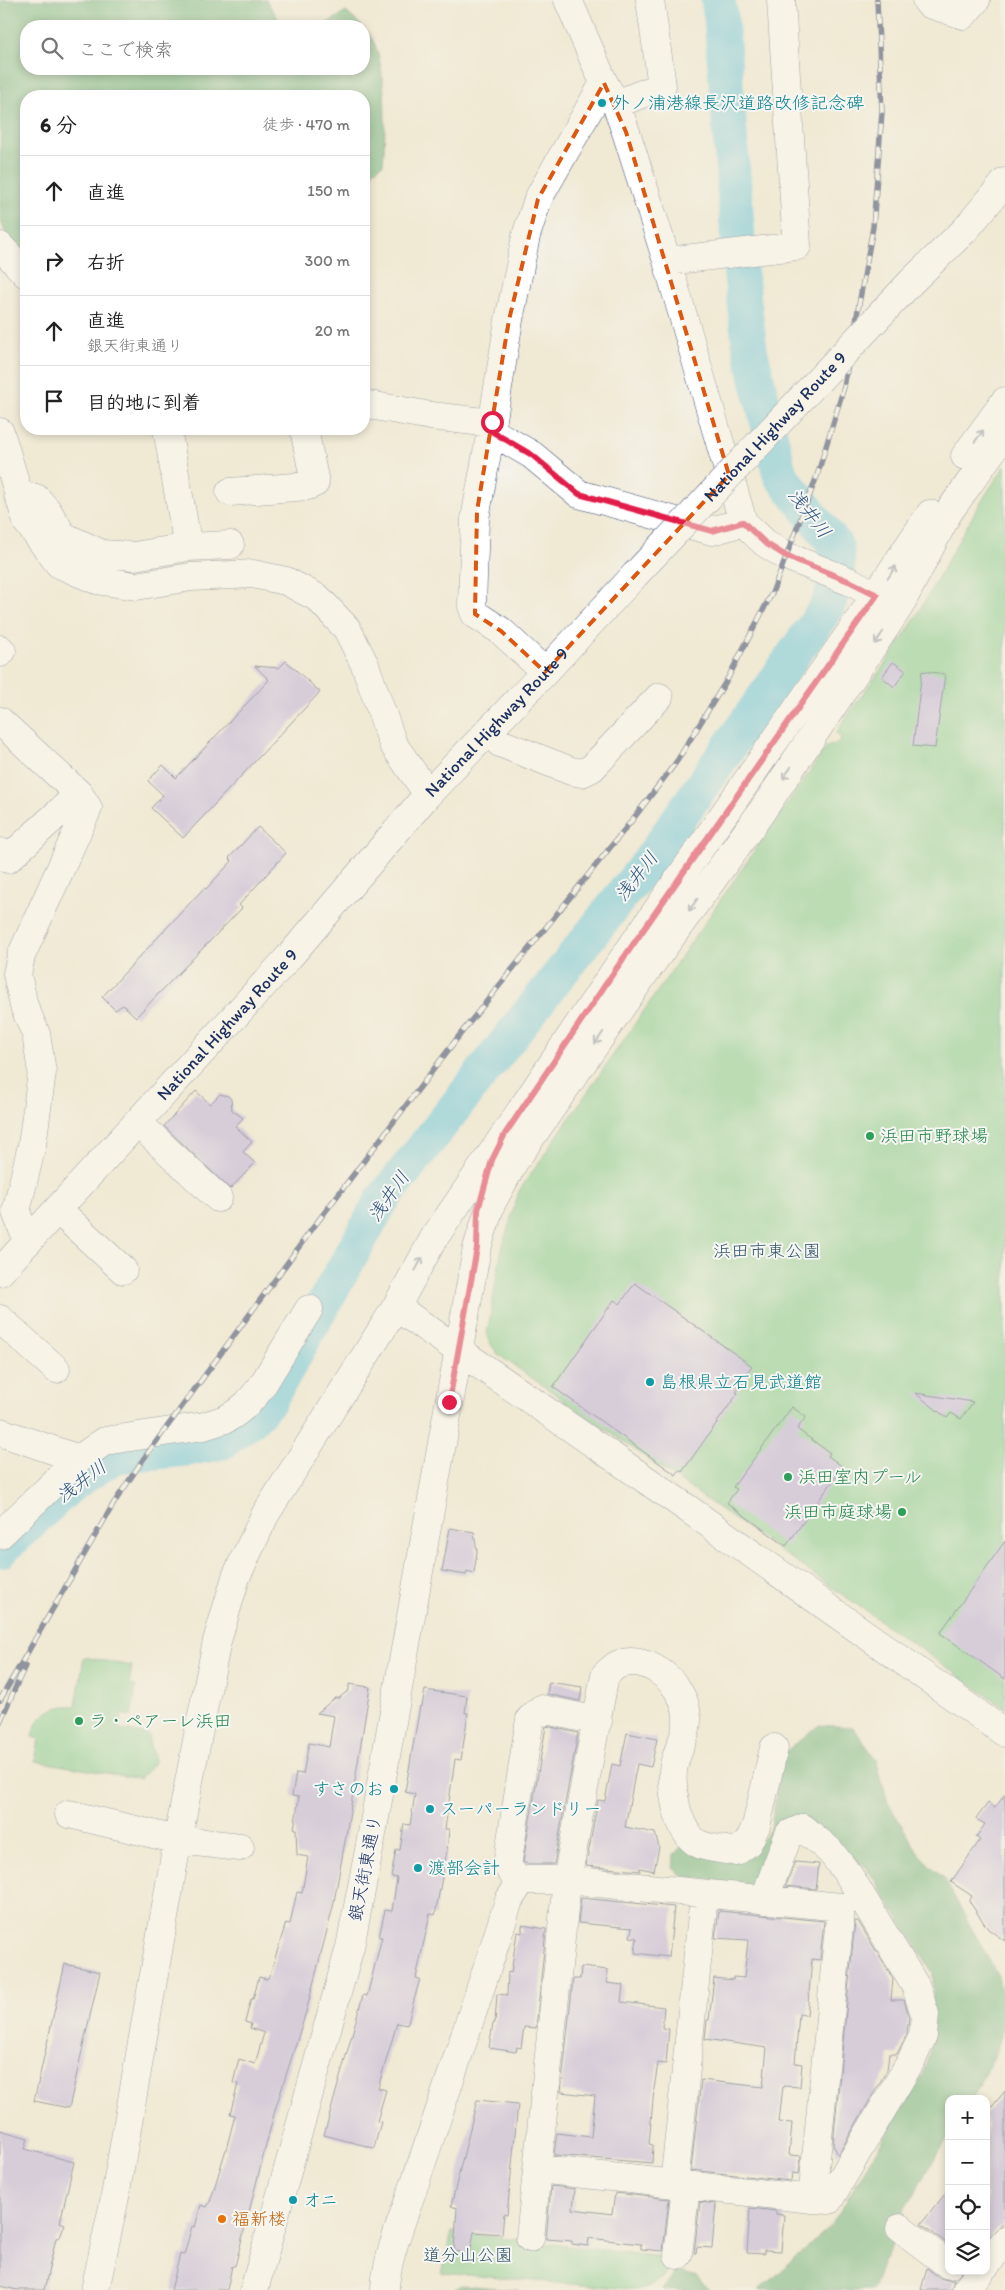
<!DOCTYPE html>
<html lang="ja">
<meta charset="utf-8">
<style>
body{margin:0;font-family:Itim,"Klee One",sans-serif;background:#f2f2f2;color:#222}
.controls{position:absolute;right:15px;bottom:15px;display:grid;overflow:hidden;border-radius:10px;box-shadow:0 2px 8px #0003}
.controls button{width:45px;height:45px;display:grid;place-items:center;padding:0;border:0;border-bottom:1px solid #e0e0e0;background:#fff;color:#222;font:25px sans-serif}
.stop{position:absolute;width:15px;height:15px;margin:-11px;border:4px solid #e11d48;border-radius:50%;background:#fff}
.stop.end{background:#e11d48;border-color:#fff;box-shadow:0 1px 5px #0008}
.list{margin:0;padding:0;list-style:none}
h2{display:flex;justify-content:space-between;align-items:center;height:65px;margin:0;padding:0 20px;font-size:21px}
h2 small{font-size:16px;font-weight:400;color:#767676}
.list li{display:grid;grid-template-columns:32px 1fr auto;gap:15px;align-items:center;box-sizing:border-box;height:70px;padding:0 20px;border-top:1px solid #e0e0e0}
.list b{display:block;font-size:19px;white-space:nowrap}
.list p{margin:0;font-size:16px;white-space:nowrap;color:#767676}
.list em{font-size:16px;font-style:normal;color:#767676}
.icon{flex:none;width:28px;height:28px;fill:none;stroke:currentColor;stroke-width:2;stroke-linecap:round;stroke-linejoin:round}
.map{position:relative;flex:none;width:1005px;height:2290px;overflow:hidden}
.search{position:absolute;background:#fff;box-shadow:0 2px 8px #0003;left:20px;top:20px;width:350px;height:55px;display:flex;align-items:center;gap:12px;box-sizing:border-box;padding:0 18px;border-radius:20px;color:#767676;font-size:19px}
.panel{position:absolute;background:#fff;box-shadow:0 2px 8px #0003;left:20px;top:90px;width:350px;height:345px;border-radius:20px}
.map>svg:first-child{display:block}
.green{fill:#7bcc8d;stroke:#4b7e76}
.forest{fill:#64b078;stroke:#40706b}
.lines{fill:none;stroke-linecap:round;stroke-linejoin:round}
.river{stroke:#64c6e2;stroke-width:35}
.building{fill:#b8aae1}
.minor-casing{stroke:#3b4b70;stroke-width:29}
.highway-casing{stroke:#3b4b70;stroke-width:29}
.minor{stroke:#fff;stroke-width:28}
.highway{stroke:#fff;stroke-width:28}
.rail-casing{stroke:#1b2f5e;stroke-width:5.5}
.rail{stroke:#f6f6f2;stroke-width:4;stroke-dasharray:11;stroke-linecap:butt}
.highway-bridge-casing{stroke:#3b4b70;stroke-width:29;stroke-linecap:butt}
.highway-bridge{stroke:#fff;stroke-width:28}
.oneway{stroke:#8d97ae}
.route{stroke:#e11d48;stroke-width:6}
.marked{fill:none;stroke:#de5710;stroke-width:4;stroke-dasharray:10 6;stroke-linejoin:round}
.culture-dot{fill:#0f9aa8;stroke:#f6f6f2;stroke-width:2}
.leisure-dot{fill:#2e9e5b;stroke:#f6f6f2;stroke-width:2}
.food-dot{fill:#e8710a;stroke:#f6f6f2;stroke-width:2}
.labels{text-anchor:middle;stroke-width:4;stroke-linejoin:round;paint-order:stroke}
.culture-label{font-size:18px;fill:#0d838f;stroke:#f6f6f2;text-anchor:start}
.street-label{font-size:18px;fill:#1b2f5e;stroke:#f6f6f2}
.leisure-label{font-size:18px;fill:#27864d;stroke:#f6f6f2;text-anchor:start}
.park-label{font-size:18px;fill:#33566a;stroke:#f6f6f2}
.food-label{font-size:18px;fill:#c56008;stroke:#f6f6f2;text-anchor:start}
.water-label{font-size:19px;font-style:italic;fill:#2d557f;stroke:#f6f6f2}
</style>
<div class="map">
<svg width="1005" height="2290" viewBox="0 0 1005 2290">
<rect width="100%" height="100%" fill="#f6f6f2"/>
<filter id="ink" filterUnits="userSpaceOnUse"><feTurbulence type="fractalNoise" baseFrequency=".02" numOctaves="2"/><feDisplacementMap in="SourceGraphic" scale="10" xChannelSelector="R" yChannelSelector="G"/><feConvolveMatrix kernelMatrix="1 2 1 2 8 2 1 2 1" color-interpolation-filters="sRGB"/></filter>
<filter id="wash" filterUnits="userSpaceOnUse"><feTurbulence type="fractalNoise" baseFrequency=".0096" numOctaves="4" result="noise"/><feDisplacementMap in="SourceGraphic" scale="20" xChannelSelector="R" yChannelSelector="G"/><feGaussianBlur stdDeviation="1.12" result="paint"/><feColorMatrix in="noise" values="0 0 0 0 0 0 0 0 0 0 0 0 0 0 0 0 0 1.4 0 .05"/><feComposite in="paint" operator="in"/></filter>
<g filter="url(#wash)">
<rect width="100%" height="100%" fill="#f0e9d4"/>
<path class="green" d="M1005,466v1242l-506,-353 -10,-13 -2,-8 14,-82 18,-61 288,-416 20,-29c7,-1 11,-2 14,-9l-5,-4c24,-38 55,-74 78,-113 30,-51 56,-105 91,-154z
M84,1657l48,9 -3,19 7,1 -5,30 -9,-2 -3,15 30,6c-3,17 18,22 -8,41v3l-106,-18 4,-22 -7,-2c4,-22 22,-33 44,-31z
M452,2232l226,27 -17,20 -20,11 -199,-17z"/>
<path class="forest" d="M1,0h265l13,20 21,6h-274v43h338v-41c25,22 22,104 19,136l-13,10 -6,1v-79h-338v170l-14,-16 -12,-31z
M346,12l16,14h-40z
M819,1725l34,2 23,32 12,44 32,52 25,25 53,96 7,33v12l-8,30 -25,48h-23v37l-44,72 -6,26 -16,28 -10,28h-114l72,-64 93,-155 8,-28 1,-70 -66,-105 -38,-28 -25,-22 -43,69 -80,-11 -8,-8 1,-14 7,-7 72,5 18,-24 7,-48 7,-28z
M677,2271l20,6 12,13h-47z
M462,2285l56,5h-65z"/>
<g class="lines">
<path class="river" d="M0,1551l70,-65 45,-30 72,-7 36,-7 26,-20 20,-21 113,-201 269,-342 176,-251 9,-22 2,-22 -2,-17 -56,-71 -30,-126 -9,-72 -20,-260 -3,-17"/>
</g>
<g id="blocks">
<path class="building" d="M286,661l34,31 -137,146 -32,-30 12,-13 -15,-14 15,-16 13,13 93,-98 -14,-14 24,2z
M893,662l13,9 -12,16 -12,-10z
M922,671l23,3 -10,74 -22,-2z
M258,827l28,26 -47,52 3,3 -106,109 -13,-12 -8,5 -13,-13 102,-109 2,1 26,-28 -3,-3z
M196,1091l14,13 10,-10 8,2 3,3 1,11 11,8 -8,8 17,16 -9,10 12,11 -25,26 -66,-63z
M635,1283l117,83 -6,8 2,2 -12,16 2,1 -56,79 -3,-2 -3,5 -123,-88 61,-87 6,4z
M915,1393l39,6 19,3 -12,17 -10,-6 -4,5z
M792,1407l14,10 -9,12 33,24 -2,3 15,11 -57,79 -59,-43 10,-14 -4,-2z
M450,1528l24,4 3,20 -3,21 -7,-2 -1,4 -24,-4z
M1005,1541v138l-65,-46z
M549,1682l33,5 -2,14 -33,-7z
M349,1684l21,3 -24,149 -13,71 -27,105 -31,98 -40,156h-3l-5,24h-56l9,-36 4,1 8,-29 3,1 6,-22 6,2 3,-5 17,-56 8,-31 -5,-1 8,-30 -5,-1 6,-24 16,5 9,-31 -14,-5 1,-4 -6,-2 6,-23h2l6,-22 8,2 3,-5 16,-51 4,1 7,-32 5,1 6,-36 -11,-2 -1,-26h-2l5,-32 -7,-1 4,-23 7,1 6,-31 20,4 5,-31 -17,-3 18,-15h4l10,-8z
M425,1690l42,6 -2,17h3l-7,47 -6,-1 -10,70h4l-2,22 -12,64 -5,-1 -14,64 4,1 -13,46 -10,-2 -19,65 8,2 -9,31 4,1 -7,26 -50,-13 39,-140 4,1 15,-59h-3l6,-27 7,1 5,-33 -6,-1 5,-27h4l4,-26 6,1 5,-31 -10,-2 15,-86h2z
M546,1726l32,7 -24,131h-27l-4,-2z
M627,1733l30,6 -6,28 -14,-3 -12,63 30,6 4,14 -5,24 -14,-3v3l-54,-5 12,-66 7,1 7,-37 8,2z
M1005,1794v147l-17,-12 -19,-28 3,-5 -21,-14 29,-42 -4,-3 9,-13 -9,-5 12,-16 7,5z
M795,1862l24,2 -3,25 -30,-3z
M581,1898l93,9 -5,50 -34,-4 2,-15 -7,-1 2,-9 -54,-5z
M719,1911l105,10 -4,39 -8,-1 -5,56 -8,-1 -4,49 7,1 -2,23 -17,-1 -4,36 13,1 -3,32 12,1 -2,18 -7,-1 -1,8 -100,-11 10,-90 62,7 4,-39 -62,-9 2,-19h2l5,-42 19,2v-3l11,1 4,-38 -33,-2z
M855,1921h3l35,58 -2,21h13l5,16 -2,18 -10,20h-8l-2,16 -49,85 -5,-11z
M522,1925l24,4 -10,99 -12,-1 -3,21 -4,-1 -1,5 -27,-4 4,-25h2l2,-29 10,1 1,-23 3,1 6,-41 5,1z
M65,1964l35,8 -31,136 -35,-7z
M581,1967l27,3 -1,13 16,2 -2,17 43,5 -2,21 7,1 -3,35 -8,-1 -4,26 -5,55 4,1 -1,18 -98,-8 3,-22 34,4 4,-41 -34,-4 12,-113h7z
M1005,2091v131l-19,18v-126z
M477,2100l41,4 -11,111 -3,-1 -2,20 -28,-2 -4,22 -16,-3 3,-43 -6,-2z
M0,2130l28,8 -3,11 49,13 -14,60 5,2 -5,13 -4,1 -12,52h-27l-17,-4z
M551,2186l24,3 -2,20 39,5 3,-21 54,6 -6,52 -22,-2v-5l-52,-6 -1,8 -16,-2v-3l-26,-2z
M949,2189v56l-28,-21z
M700,2202l16,2 -4,44 -15,-1 -1,6h-2z
M750,2208l26,3v3l8,1 -3,36 -17,-1v4l-17,-1z
M927,2268l13,10 7,2h7l-3,10h-30z"/>
</g>
</g>
<g filter="url(#ink)">
<use href="#blocks" fill-opacity="0" stroke="#3b4b70" stroke-width="1"/>
<g class="lines">
<defs>
<path id="minor" d="M568,0l36,83 12,21 10,28 41,129 76,261 22,21 21,13 65,26 42,22
M926,0l3,4 34,11 13,-15
M604,83l-66,116 -12,37 -17,84 -18,111 41,24 47,39 133,37 31,-9
M616,104l46,-18 -12,-86
M0,246l26,28
M667,261l130,-15 -16,-246
M364,404l67,12 61,7
M167,429l21,118 42,-2
M491,431l-16,88 -3,87 3,8 26,17 44,41
M0,432l27,90 32,42 37,16 40,6 55,-9 62,-3 33,7 32,17 29,31 18,36 28,79 35,50
M965,456l40,-55
M230,492l78,-6 7,-3 -11,-54
M18,495l18,3 11,12 16,26 39,18 32,2 54,-9
M0,649l2,2 -2,2
M0,721l79,73 9,14 -67,148 -4,18 7,32 12,28 6,38 -10,73 -16,67 12,30
M488,731l12,12 71,28 11,2 10,-5 67,-71
M0,852l8,7 71,-65
M138,1123l80,75
M497,1150l8,-16 111,-165 245,-352 69,-103
M58,1210l65,60
M396,1307l288,199 321,227
M0,1319l56,50
M0,1432l79,27
M0,1535l79,-76 26,-18 99,-15 22,-7 10,-6 11,-9 13,-15 49,-80
M69,1814l109,26 62,7
M520,1883l-13,-17 23,-147 11,-10 57,12
M764,1900l25,-66 14,-6 27,23 20,26 66,110 9,27 -2,22 -12,25 -82,139 -17,-1
M674,2185l30,-290
M900,2228l49,37
M530,2238l37,-358 38,-205c4,-3 8,-8 12,-10 32,-13 69,21 70,52 1,16 -8,29 -12,44 -7,21 2,73 24,83 10,5 26,5 37,8l12,-9 8,-17 18,-78
M678,2255l8,-69
M986,2265l19,-24
M95,2290l19,-88 64,-364 22,-113 17,-84 19,-64 29,-62 131,-208 38,-69 71,-104
M254,2290l96,-343 20,-102 107,-597 14,-44 23,-42 128,-185 118,-163 117,-174 22,-33 49,-94 57,-80
M385,2290c0,-30 22,-83 32,-113 31,-92 63,-184 92,-277l11,-17 8,-3h39l274,27 -29,292 -274,-30
M966,2290l15,-19"/>
<g id="highway">
<path d="M965,230l40,-48"/>
<path id="s1" d="M0,1272l289,-315 139,-163 117,-122 90,-97"/>
</g>
</defs>
<use href="#minor" class="minor-casing"/>
<use href="#highway" class="highway-casing"/>
<use href="#minor" class="minor"/>
<use href="#highway" class="highway"/>
<defs>
<path id="rail" d="M0,1700l114,-197 28,-42 173,-236 147,-193 171,-213 44,-58 51,-83 44,-85 45,-117 27,-89 29,-160 9,-115 -5,-112
M0,1722l25,-56"/>
</defs>
<use href="#rail" class="rail-casing"/>
<use href="#rail" class="rail"/>
<defs>
<g id="highway-bridge">
<path id="s2" d="M635,575l278,-295 52,-50"/>
</g>
</defs>
<use href="#highway-bridge" class="highway-bridge-casing"/>
<use href="#highway-bridge" class="highway-bridge"/>
</g>
<defs><path id="oneway-shaft" d="M-6 0H5M1.5-3L5.5 0L1.5 3" fill="none" stroke-width="1.6" stroke-linecap="round" stroke-linejoin="round" transform="scale(1.25)"/></defs>
<g class="oneway">
<use href="#oneway-shaft" transform="translate(979 436) rotate(-54)"/>
<use href="#oneway-shaft" transform="translate(892 572) rotate(-57)"/>
<use href="#oneway-shaft" transform="translate(879 638) rotate(123)"/>
<use href="#oneway-shaft" transform="translate(787 773) rotate(124)"/>
<use href="#oneway-shaft" transform="translate(693 905) rotate(126)"/>
<use href="#oneway-shaft" transform="translate(599 1038) rotate(125)"/>
<use href="#oneway-shaft" transform="translate(419 1264) rotate(-61)"/>
</g>
</g>
<g class="lines" filter="url(#ink)">
<path class="route" d="M449,1402l28,-154 1,-38 14,-50 13,-26 111,-165 261,-374 -26,-13 -65,-26 -21,-13 -22,-21 -31,9 -133,-37 -47,-39 -41,-24 1,-9"/>
</g>
<path d="M0 0H1005V2290H0ZM604,83l22,49 103,343 -184,197 -44,-41 -26,-17 2,-103 32,-191 29,-121z" fill="#f0e9d4" fill-opacity=".55" fill-rule="evenodd"/>
<path class="marked" d="M604,83l22,49 103,343 -184,197 -44,-41 -26,-17 2,-103 32,-191 29,-121z"/>
<g class="culture-dot">
<circle cx="602" cy="103" r="5"/>
<circle cx="650" cy="1382" r="5"/>
<circle cx="394" cy="1789" r="5"/>
<circle cx="430" cy="1809" r="5"/>
<circle cx="418" cy="1868" r="5"/>
<circle cx="293" cy="2200" r="5"/>
</g>
<g class="leisure-dot">
<circle cx="870" cy="1136" r="5"/>
<circle cx="788" cy="1477" r="5"/>
<circle cx="902" cy="1512" r="5"/>
<circle cx="79" cy="1721" r="5"/>
</g>
<circle class="food-dot" cx="222" cy="2219" r="5"/>
<g class="labels">
<g class="culture-label">
<text x="612" y="109">外ノ浦港線長沢道路改修記念碑</text>
<text x="660" y="1388">島根県立石見武道館</text>
<text x="384" y="1795" text-anchor="end">すさのお</text>
<text x="440" y="1815">スーパーランドリー</text>
<text x="428" y="1874">渡部会計</text>
<text x="303" y="2206">オニ</text>
</g>
<g class="street-label">
<text dy="6" stroke="none"><textPath href="#s2" startOffset="204">National Highway Route 9</textPath></text>
<text dy="6" stroke="none"><textPath href="#s1" startOffset="741">National Highway Route 9</textPath></text>
<text dy="6" stroke="none"><textPath href="#s1" startOffset="336">National Highway Route 9</textPath></text>
<text transform="translate(365 1868) rotate(-79)" y="6">銀天街東通り</text>
</g>
<g class="leisure-label">
<text x="880" y="1142">浜田市野球場</text>
<text x="798" y="1483">浜田室内プール</text>
<text x="892" y="1518" text-anchor="end">浜田市庭球場</text>
<text x="89" y="1727">ラ・ペアーレ浜田</text>
</g>
<g class="park-label">
<text x="767" y="1257">浜田市東公園</text>
<text x="468" y="2261">道分山公園</text>
</g>
<g class="food-label">
<text x="232" y="2225">福新楼</text>
</g>
<g class="water-label">
<text transform="translate(810 513) rotate(52)" y="7">浅井川</text>
<text transform="translate(636 876) rotate(-52)" y="7">浅井川</text>
<text transform="translate(388 1196) rotate(-55)" y="7">浅井川</text>
<text transform="translate(81 1481) rotate(-37)" y="7">浅井川</text>
</g>
</g>
</svg>
<div class="controls">
<button>+</button>
<button>−</button>
<button><svg class="icon" aria-label="locate" viewBox="0 0 24 24"><circle cx="12" cy="12" r="6"/><path d="M12 2v4M12 18v4M2 12h4M18 12h4"/></svg></button>
<button><svg class="icon" aria-label="layers" viewBox="0 0 24 24"><path d="M12 4l9 5-9 5-9-5zM3 14l9 5 9-5"/></svg></button>
</div>
<div class="stop" style="left:492px;top:422px"></div>
<div class="stop end" style="left:449px;top:1402px"></div>
<div class="search"><svg class="icon" aria-label="search" viewBox="0 0 24 24"><circle cx="10" cy="10" r="6"/><path d="M15 15l6 6"/></svg>ここで検索</div>
<section class="panel">
<h2>6 分<small>徒歩 · 470 m</small></h2>
<ul class="list">
<li><svg class="icon" aria-label="ahead" viewBox="0 0 24 24"><path d="M12 20V5M6 11l6-6 6 6"/></svg><div><b>直進</b></div><em>150 m</em></li>
<li><svg class="icon" aria-label="right" viewBox="0 0 24 24"><path d="M7 20v-9h11M14 6l5 5-5 5"/></svg><div><b>右折</b></div><em>300 m</em></li>
<li><svg class="icon" aria-label="ahead" viewBox="0 0 24 24"><path d="M12 20V5M6 11l6-6 6 6"/></svg><div><b>直進</b><p>銀天街東通り</p></div><em>20 m</em></li>
<li><svg class="icon" aria-label="arrive" viewBox="0 0 24 24"><path d="M6 21V4h12l-3 4 3 4H6"/></svg><div><b>目的地に到着</b></div></li>
</ul>
</section>
</div>
